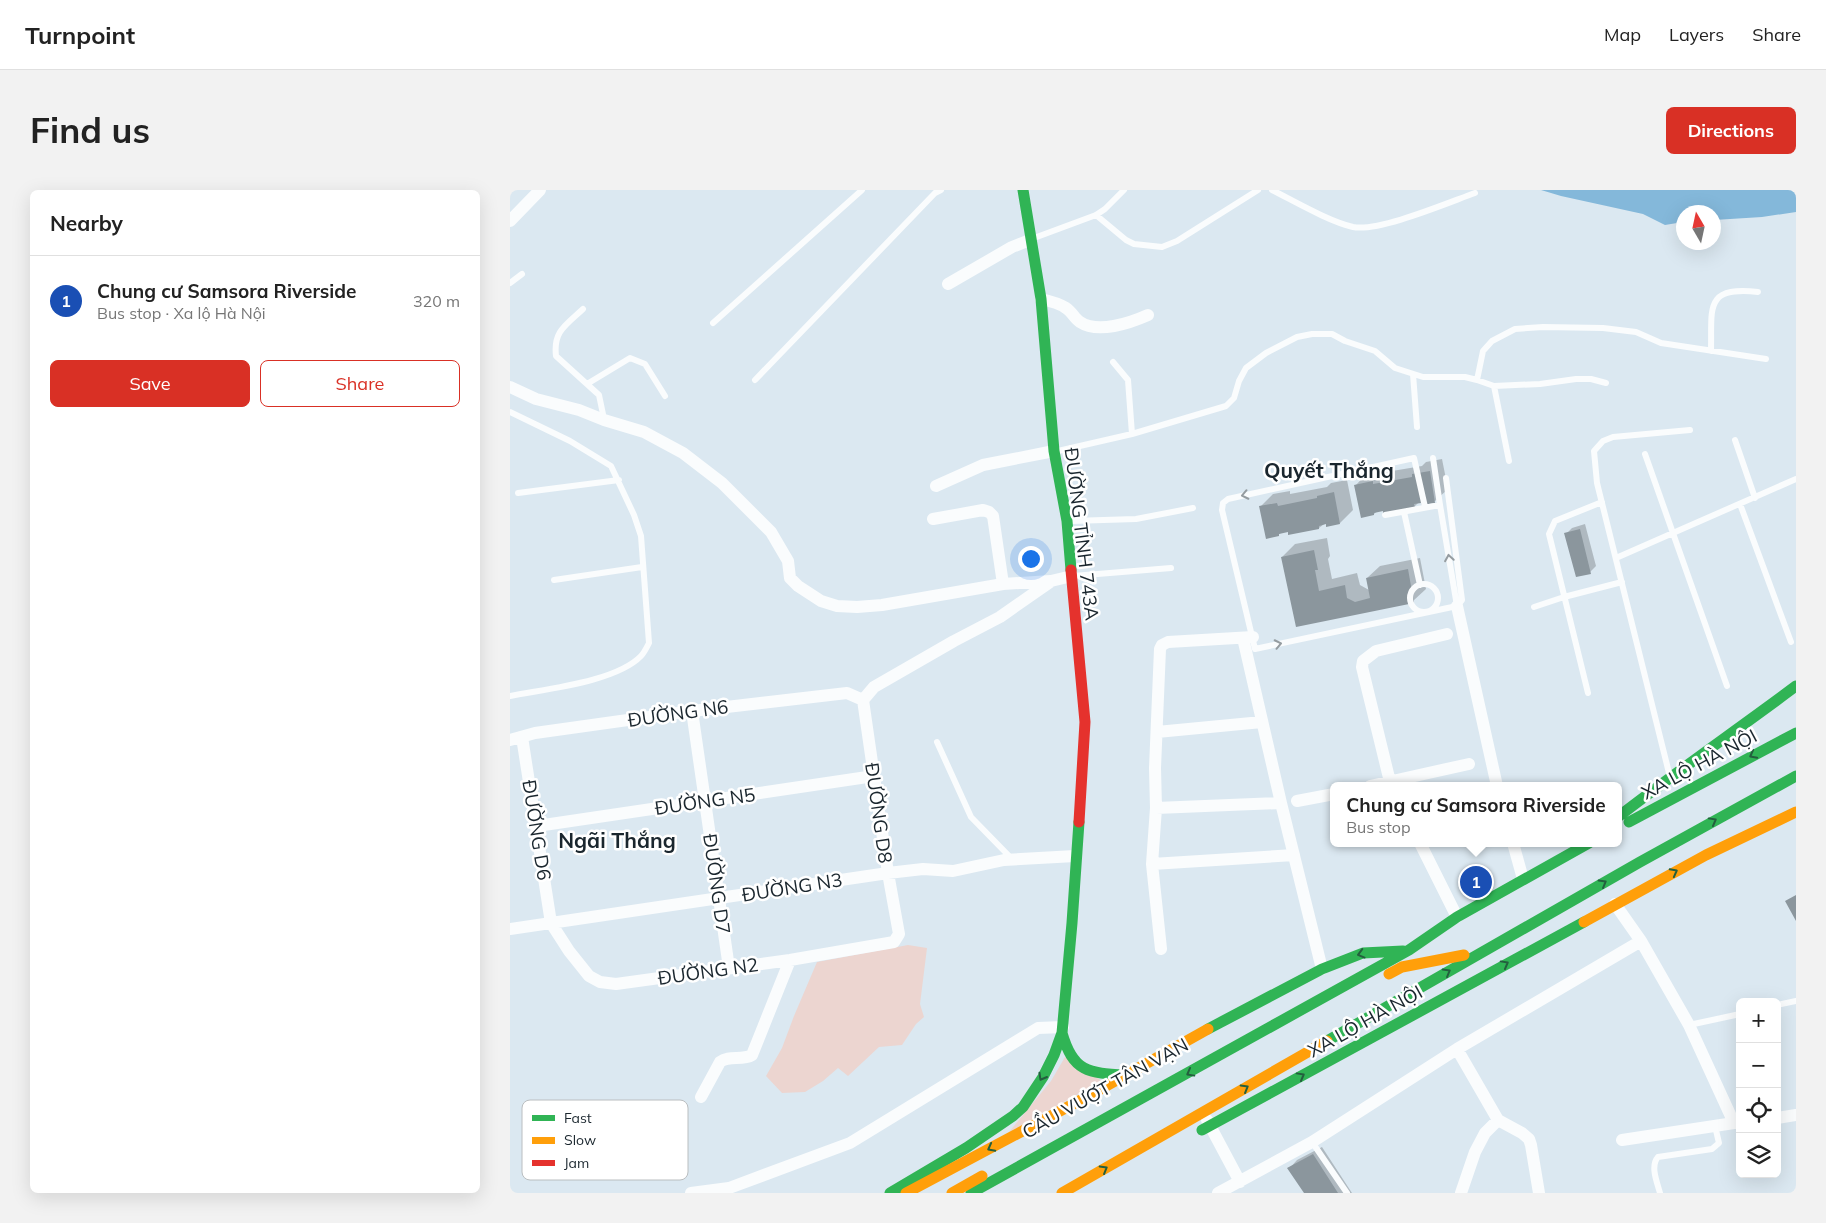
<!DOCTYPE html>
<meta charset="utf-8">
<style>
body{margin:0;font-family:Mulish,sans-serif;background:#f2f2f2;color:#222}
.controls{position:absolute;right:15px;bottom:15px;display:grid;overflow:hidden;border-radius:8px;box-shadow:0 5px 20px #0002}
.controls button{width:45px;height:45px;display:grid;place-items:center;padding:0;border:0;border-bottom:1px solid #e0e0e0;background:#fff;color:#222;font:25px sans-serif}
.compass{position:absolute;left:1166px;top:15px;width:45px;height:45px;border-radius:50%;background:#fff;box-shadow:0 5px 20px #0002;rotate:351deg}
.you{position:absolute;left:520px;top:368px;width:18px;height:18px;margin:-12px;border:4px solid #fff;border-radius:50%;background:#1a73e8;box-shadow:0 0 0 8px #1a73e833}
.badge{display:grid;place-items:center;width:32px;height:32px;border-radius:50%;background:#d93025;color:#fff;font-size:16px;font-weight:700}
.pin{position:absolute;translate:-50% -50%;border:2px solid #fff;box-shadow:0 1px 5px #0006}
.popup{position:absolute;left:820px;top:592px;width:292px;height:65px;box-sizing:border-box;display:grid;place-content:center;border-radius:8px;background:#fff;filter:drop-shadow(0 1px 4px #0005);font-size:16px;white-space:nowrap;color:#767676}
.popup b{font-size:19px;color:#222}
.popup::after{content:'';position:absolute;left:50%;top:100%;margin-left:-10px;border:10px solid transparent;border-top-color:#fff}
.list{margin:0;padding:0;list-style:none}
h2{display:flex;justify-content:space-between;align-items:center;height:65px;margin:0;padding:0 20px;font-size:21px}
h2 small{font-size:16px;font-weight:400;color:#767676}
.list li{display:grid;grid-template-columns:32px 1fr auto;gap:15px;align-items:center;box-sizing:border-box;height:90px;padding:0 20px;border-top:1px solid #e0e0e0}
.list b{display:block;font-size:19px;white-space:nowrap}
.list p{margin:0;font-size:16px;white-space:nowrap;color:#767676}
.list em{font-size:16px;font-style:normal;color:#767676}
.actions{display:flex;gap:10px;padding:15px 20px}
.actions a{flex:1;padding:11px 0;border:1px solid #d93025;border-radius:8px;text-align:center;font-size:18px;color:#d93025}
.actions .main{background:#d93025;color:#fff}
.icon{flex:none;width:28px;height:28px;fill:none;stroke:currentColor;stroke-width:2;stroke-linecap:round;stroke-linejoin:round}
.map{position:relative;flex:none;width:1286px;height:1003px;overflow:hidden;border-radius:8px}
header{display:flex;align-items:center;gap:30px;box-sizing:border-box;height:70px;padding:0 25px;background:#fff;border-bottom:1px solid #e0e0e0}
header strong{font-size:24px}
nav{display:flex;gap:28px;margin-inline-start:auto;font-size:18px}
.intro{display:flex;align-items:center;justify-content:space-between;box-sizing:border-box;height:120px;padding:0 30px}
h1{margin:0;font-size:35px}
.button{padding:12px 22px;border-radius:8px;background:#d93025;color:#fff;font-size:18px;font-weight:700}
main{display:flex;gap:30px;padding:0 30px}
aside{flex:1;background:#fff;border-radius:8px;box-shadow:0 5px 20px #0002}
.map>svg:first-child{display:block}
.green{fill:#ecd5d0}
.water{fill:#84b8da}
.shadow{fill:#0003}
.building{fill:#8b969d}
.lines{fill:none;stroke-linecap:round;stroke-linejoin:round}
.lane{stroke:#fafcfd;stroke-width:6}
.street{stroke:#fafcfd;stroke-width:12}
.fast{stroke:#30b455;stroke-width:11}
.slow{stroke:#ff9f0a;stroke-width:11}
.jam{stroke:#e5322d;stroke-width:11}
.oneway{stroke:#959ca0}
.oneway2{stroke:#235f3e}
.labels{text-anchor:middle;stroke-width:5;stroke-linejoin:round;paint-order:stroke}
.street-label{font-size:19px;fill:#1a262e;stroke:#fff}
.quarter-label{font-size:21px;font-weight:bold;fill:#1a262e;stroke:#fff}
.key{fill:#fff;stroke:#babec0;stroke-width:1}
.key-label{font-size:14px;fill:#1a262e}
</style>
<header>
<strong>Turnpoint</strong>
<nav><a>Map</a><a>Layers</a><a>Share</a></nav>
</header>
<div class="intro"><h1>Find us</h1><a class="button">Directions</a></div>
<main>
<aside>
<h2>Nearby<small></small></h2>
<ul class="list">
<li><span class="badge" style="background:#1a4fb4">1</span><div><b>Chung cư Samsora Riverside</b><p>Bus stop · Xa lộ Hà Nội</p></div><em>320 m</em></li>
</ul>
<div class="actions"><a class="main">Save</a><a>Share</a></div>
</aside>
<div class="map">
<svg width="1286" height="1003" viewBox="0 0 1286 1003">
<rect width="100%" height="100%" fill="#dbe8f1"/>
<path class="green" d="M398,755l19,3 -7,56 4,13 -8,7 -14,21 -23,2 -31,29 -10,-8 -15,13 -18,11 -23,1 -16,-17 16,-28 12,-32 23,-54z
M555,867l37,24 -93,51 42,-51z"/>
<path class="water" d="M1031,0h255v22l-34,5 -48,3v-8h-30l-1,10 -18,3 -22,-11 -82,-18z"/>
<path class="shadow" d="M932,269l6,30 -13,12 -12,3 -1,-2h-3l-5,5 -30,3 -7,1 -3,3 -18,-29 12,-13 17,-3 1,3 36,-6 4,-4z
M837,290l6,30 -13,13 -13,2v-2l-3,1 -5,4 -30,3 -7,1 -4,3 -17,-29 12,-12 17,-3v3l37,-7 4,-4z
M1075,334l11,42 -6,6 -24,-38 6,-6z
M817,348l3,18 -2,3 4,20 25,-6 3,12 9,5 -2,-12 13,-12 40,-8 6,31 -13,12 -116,25 -15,-69 13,-13z
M812,957l30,46h-46l-17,-24 8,-9z"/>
<path class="building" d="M920,281l5,32 -13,2 -1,-2 -7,1 1,4 -32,6v-3l-9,2v2l-13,3 -7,-33 19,-4v3l39,-7v-3z
M824,302l6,32 -14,3v-3l-7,2v3l-31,6v-3l-9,2v2l-13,3 -7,-33 18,-3 1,3 39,-8v-2z
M1070,339l11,45 -15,3 -12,-44z
M804,360l4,20h-3l4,21 26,-6 2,13 8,4 15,-4 -4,-20 42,-9 6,34 -118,24 -15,-70z
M1286,705v26l-11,-20z
M803,964l25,39h-34l-17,-25z"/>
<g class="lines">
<path class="lane" d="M762,0c24,12 56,31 81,37 26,5 94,-24 122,-34
M586,25l30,25 8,4 28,3 15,-6 81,-51
M524,48l62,-23 9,-6 19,-19
M0,93l12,-9
M73,119c-17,16 -30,22 -27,47l43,39 5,24
M203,133l149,-133
M1201,161c1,-43 -7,-65 47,-59
M603,172l15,18 4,54
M903,184l4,53
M245,190l180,-187 6,-3
M967,190l6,-29 9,-10 23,-12 28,-2 60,1 33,4 25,11 105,16
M77,194l43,-26 15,6 20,32
M984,196l15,75
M0,222l60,29 41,25 23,49 7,21 8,107c-2,4 -5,10 -8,13 -25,26 -96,33 -131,40
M1225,250l20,58
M548,261l74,-17 94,-28 8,-8 5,-17 7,-13 20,-15 31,-16 15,-3h20l13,7 30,10 20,17 28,9h42l12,3 17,6 46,-2 36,-5h15l15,4
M1135,264l82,232
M923,268l7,47
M8,303l101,-13
M1230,314l51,138
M915,317l-11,-49 -186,41 -5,4 -1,7 33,139 202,-43 5,-6 -16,-122
M894,322l16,73
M875,325l55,-10 17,101
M561,331l65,-2 57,-11
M1106,368l180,-79
M563,386l98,-8
M44,390l88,-13
M900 408a14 14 0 1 1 28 0a14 14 0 1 1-28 0Z
M1024,417l30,-10 58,-15
M1078,503l-39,-159 6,-13 47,-19
M427,552l34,75 41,42
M1159,583l-72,-290 -3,-32 9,-10 10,-4 77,-7
M1267,815l19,-4
M1179,835l51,-11
M802,952l35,51
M1150,1003c-3,-11 -10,-27 -2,-36l54,-8 7,-6 -4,-17"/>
<path class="street" d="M0,31l30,-31
M438,94l64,-37 18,-7
M531,109c9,2 18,4 25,9 6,4 9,11 14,14 18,12 50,1 68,-7
M0,197l26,12 43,11 25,10 40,12 39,21 39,30 49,49 17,29 2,17 8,8 23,15 16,5 20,1 25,-2 121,-21 48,-3 21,-5
M426,296l47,-21 71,-14
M423,329l50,-9 6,2 4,4 10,68
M947,416l40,180
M733,448l38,165 41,166
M353,510l11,-13 80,-46 46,-24 50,-35
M182,521l37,257
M647,542l105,-10
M0,550l25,-7 157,-22 155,-18 16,7 25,173 11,61 -5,8 -104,18 -174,24 -16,-2 -11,-6 -20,-25 -18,-28 -29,-186
M860,596l99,-22
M881,596l-29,-119 1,-6 13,-10 71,-17
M787,611l37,-7
M646,618l125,-5
M27,636l337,-50
M910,653l37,74
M1003,653l10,36
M642,674l142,-9
M1105,714l26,37 48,84 45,98h6
M0,739l378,-56 35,-4 30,2 51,-11 71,-4
M651,759l-9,-85 4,-56 -1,-40 5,-119 2,-4 6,-3 85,-5
M947,859l41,71 24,13 7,6 2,6 8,48
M191,907l19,-35c9,-7 22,-1 32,-7l38,-95
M1267,928l19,-3
M697,930l33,62
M1112,950l112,-17
M181,1003l38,-5 121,-45 188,-115 25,-1
M708,1003l94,-51 145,-93 184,-108
M951,1003l14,-41 10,-19 13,-13"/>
<path class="fast" d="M513,0l18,109 13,152 13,70 4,49
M1108,627c58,-45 119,-87 178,-131
M1119,632l167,-89
M698,839l114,-60 41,-16 40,-2
M552,843c11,39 26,40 64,42
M817,851l313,-179 156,-86
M692,940l382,-208
M380,1003l76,-45 47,-32 10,-9 20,-30 11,-22 8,-22 10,-110 7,-101
M461,1003l438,-243 48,-33 132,-74"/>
<path class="slow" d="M1074,732l122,-67 90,-43
M879,784l13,-7 62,-12
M396,1003l186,-99 116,-65
M442,1003l30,-17
M552,1003l265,-152"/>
<path class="jam" d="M561,380l14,152 -6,100"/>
</g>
<defs><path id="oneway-chevron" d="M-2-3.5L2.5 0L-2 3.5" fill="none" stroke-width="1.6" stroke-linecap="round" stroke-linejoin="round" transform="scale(1.25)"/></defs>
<g class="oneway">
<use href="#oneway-chevron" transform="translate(735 305) rotate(168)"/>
<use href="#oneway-chevron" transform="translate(939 368) rotate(-99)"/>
<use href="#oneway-chevron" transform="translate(768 454) rotate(-12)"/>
</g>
<g class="oneway2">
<use href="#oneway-chevron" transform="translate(1243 565) rotate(152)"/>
<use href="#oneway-chevron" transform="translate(1203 631) rotate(-29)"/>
<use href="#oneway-chevron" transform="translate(1164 682) rotate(-28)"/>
<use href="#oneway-chevron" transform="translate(1093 693) rotate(-30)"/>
<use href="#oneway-chevron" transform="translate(851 764) rotate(165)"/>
<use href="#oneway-chevron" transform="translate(995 774) rotate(-29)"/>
<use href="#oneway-chevron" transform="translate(937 782) rotate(-30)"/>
<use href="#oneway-chevron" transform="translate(680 883) rotate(151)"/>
<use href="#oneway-chevron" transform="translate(791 886) rotate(-29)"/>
<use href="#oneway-chevron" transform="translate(532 887) rotate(120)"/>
<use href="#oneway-chevron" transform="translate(735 898) rotate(-30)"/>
<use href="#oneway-chevron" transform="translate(481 958) rotate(152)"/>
<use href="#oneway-chevron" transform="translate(594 979) rotate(-30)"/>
</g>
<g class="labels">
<g class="street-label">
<text transform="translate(572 344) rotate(83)" y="7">ĐƯỜNG TỈNH 743A</text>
<text transform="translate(168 523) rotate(-8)" y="7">ĐƯỜNG N6</text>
<text transform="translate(1189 574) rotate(-28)" y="7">XA LỘ HÀ NỘI</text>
<text transform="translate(195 611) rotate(-8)" y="7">ĐƯỜNG N5</text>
<text transform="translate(369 623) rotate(82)" y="7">ĐƯỜNG D8</text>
<text transform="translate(27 640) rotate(81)" y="7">ĐƯỜNG D6</text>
<text transform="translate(207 694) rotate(82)" y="7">ĐƯỜNG D7</text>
<text transform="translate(282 697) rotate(-9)" y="7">ĐƯỜNG N3</text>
<text transform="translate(198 781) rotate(-8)" y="7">ĐƯỜNG N2</text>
<text transform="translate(855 831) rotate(-29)" y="7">XA LỘ HÀ NỘI</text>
<text transform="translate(595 898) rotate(-29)" y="7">CẦU VƯỢT TÂN VẠN</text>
</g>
<g class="quarter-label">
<text x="819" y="288">Quyết Thắng</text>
<text x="107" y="658">Ngãi Thắng</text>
</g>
</g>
<rect x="12" y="910" width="166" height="80" rx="8" class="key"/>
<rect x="22" y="925" width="23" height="6" fill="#30b455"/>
<rect x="22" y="947" width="23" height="7" fill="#ff9f0a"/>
<rect x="22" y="970" width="23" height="6" fill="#e5322d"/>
<g class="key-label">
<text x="54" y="933">Fast</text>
<text x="54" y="955">Slow</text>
<text x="54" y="978">Jam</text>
</g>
</svg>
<div class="controls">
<button>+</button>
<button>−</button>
<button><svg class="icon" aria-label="locate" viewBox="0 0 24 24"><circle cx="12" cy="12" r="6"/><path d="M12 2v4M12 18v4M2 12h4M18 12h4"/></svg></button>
<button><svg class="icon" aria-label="layers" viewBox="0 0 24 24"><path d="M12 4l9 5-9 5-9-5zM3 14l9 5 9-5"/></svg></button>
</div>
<svg class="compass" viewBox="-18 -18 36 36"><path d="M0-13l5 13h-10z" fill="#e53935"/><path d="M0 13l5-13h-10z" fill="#767676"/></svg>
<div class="you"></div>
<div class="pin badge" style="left:966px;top:692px;background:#1a4fb4">1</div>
<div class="popup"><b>Chung cư Samsora Riverside</b>Bus stop</div>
</div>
</main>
